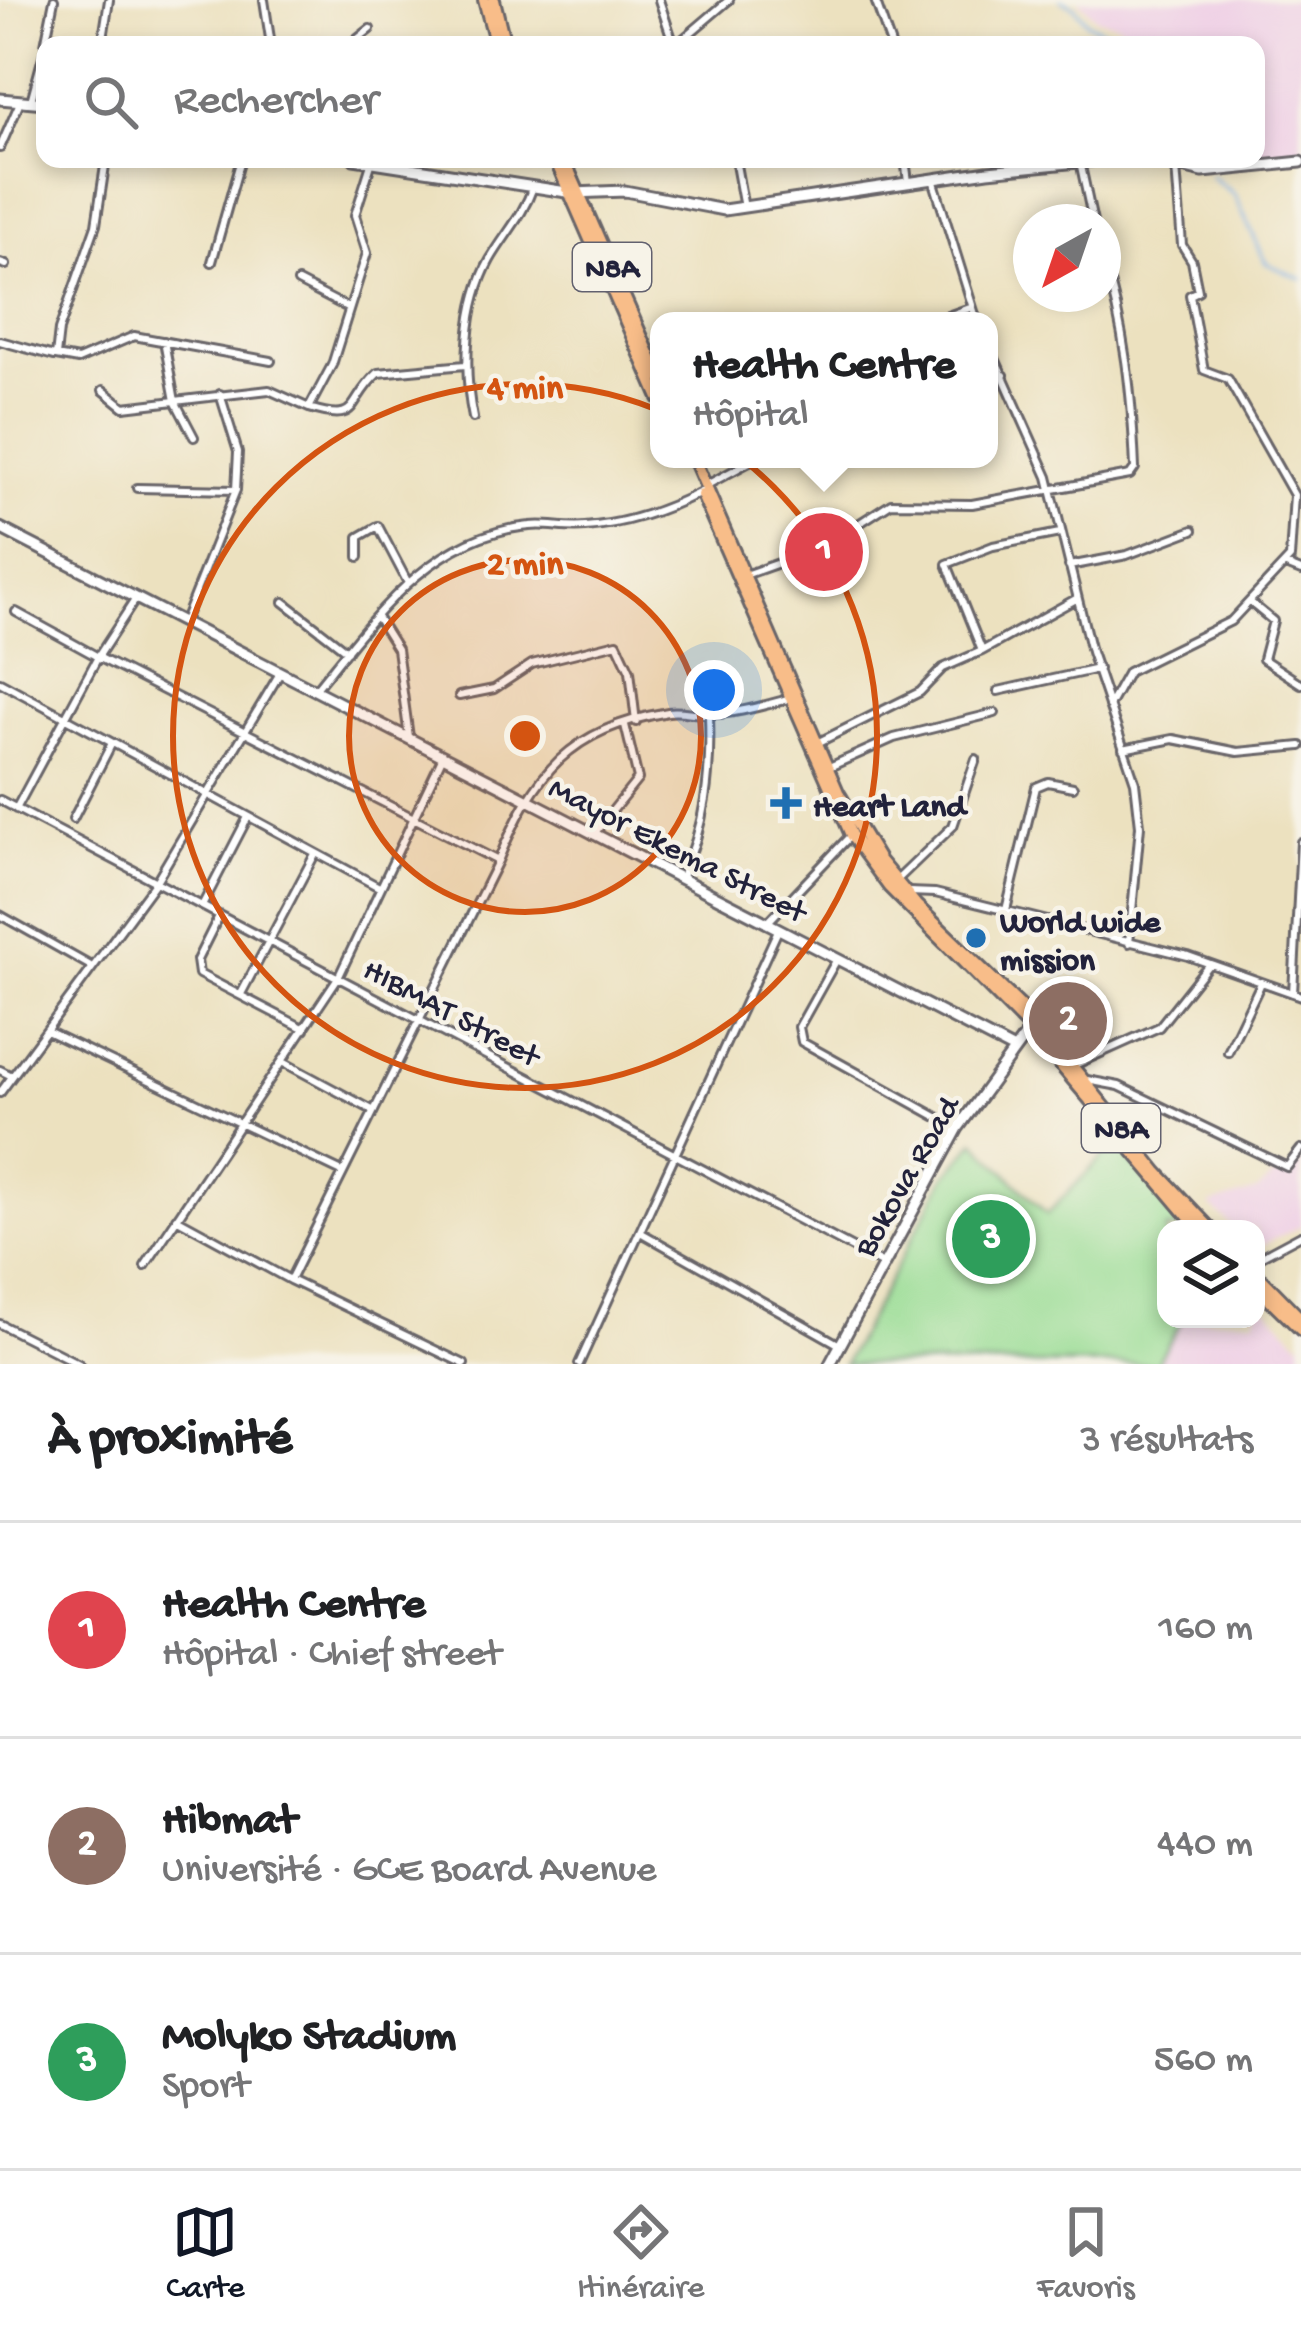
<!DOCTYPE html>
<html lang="fr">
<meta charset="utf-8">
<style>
body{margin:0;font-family:"Gochi Hand",sans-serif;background:#f2f2f2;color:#202124}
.controls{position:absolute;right:36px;bottom:36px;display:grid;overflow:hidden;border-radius:24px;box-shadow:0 6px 18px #0003}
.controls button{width:108px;height:108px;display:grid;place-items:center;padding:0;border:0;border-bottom:3px solid #e0e0e0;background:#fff;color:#202124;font:60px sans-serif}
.compass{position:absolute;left:1013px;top:204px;width:108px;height:108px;border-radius:50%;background:#fff;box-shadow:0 6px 18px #0003;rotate:220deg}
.you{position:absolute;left:714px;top:690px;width:42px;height:42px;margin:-30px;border:9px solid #fff;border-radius:50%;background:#1a73e8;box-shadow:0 0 0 18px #1a73e833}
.badge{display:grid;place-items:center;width:78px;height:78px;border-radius:50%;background:#111827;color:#fff;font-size:39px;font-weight:700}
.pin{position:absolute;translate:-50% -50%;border:6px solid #fff;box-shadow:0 3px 12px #0006}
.popup{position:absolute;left:650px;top:312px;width:348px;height:156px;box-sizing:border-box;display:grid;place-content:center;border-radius:24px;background:#fff;filter:drop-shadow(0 3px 9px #0005);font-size:39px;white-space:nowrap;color:#757577}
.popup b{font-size:45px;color:#202124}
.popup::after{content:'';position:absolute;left:50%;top:100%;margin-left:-24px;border:24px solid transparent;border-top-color:#fff}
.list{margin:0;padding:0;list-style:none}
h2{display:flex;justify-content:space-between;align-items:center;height:156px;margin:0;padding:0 48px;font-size:51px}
h2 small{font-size:39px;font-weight:400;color:#757577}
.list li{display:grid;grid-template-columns:78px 1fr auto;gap:36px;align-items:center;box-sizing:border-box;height:216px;padding:0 48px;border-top:3px solid #e0e0e0}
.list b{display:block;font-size:45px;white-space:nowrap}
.list p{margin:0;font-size:39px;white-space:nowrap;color:#757577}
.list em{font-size:39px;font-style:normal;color:#757577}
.icon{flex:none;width:66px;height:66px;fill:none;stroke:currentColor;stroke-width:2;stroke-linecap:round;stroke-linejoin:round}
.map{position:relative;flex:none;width:1301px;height:1364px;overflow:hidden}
.search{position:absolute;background:#fff;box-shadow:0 6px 18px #0003;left:36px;right:36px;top:36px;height:132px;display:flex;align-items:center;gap:30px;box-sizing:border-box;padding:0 42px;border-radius:24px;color:#757577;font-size:45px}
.sheet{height:804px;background:#fff}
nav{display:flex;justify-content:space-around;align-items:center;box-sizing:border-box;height:168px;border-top:3px solid #e0e0e0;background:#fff;font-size:33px;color:#757577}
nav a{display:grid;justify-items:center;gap:6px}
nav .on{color:#111827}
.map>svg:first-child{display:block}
.built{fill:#efd0e6}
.green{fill:#9add95;stroke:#5e8068;stroke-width:3}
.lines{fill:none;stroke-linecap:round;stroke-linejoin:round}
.stream{stroke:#7ab0e8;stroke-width:3}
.minor-casing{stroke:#696569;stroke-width:12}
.tertiary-casing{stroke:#696569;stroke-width:15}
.trunk-casing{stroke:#696569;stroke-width:16}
.minor{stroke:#fff;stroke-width:6}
.tertiary{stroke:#fff;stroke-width:9}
.trunk{stroke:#f8bd89;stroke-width:10}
.ring{fill:none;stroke:#d45411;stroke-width:6}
.poi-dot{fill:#1f6fb2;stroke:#f7f3e8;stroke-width:4.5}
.labels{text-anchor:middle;stroke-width:9;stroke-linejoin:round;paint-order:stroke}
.shield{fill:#f7f3e8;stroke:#62616f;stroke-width:3}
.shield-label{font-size:30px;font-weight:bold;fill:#22223b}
.poi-label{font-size:33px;font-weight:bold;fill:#22223b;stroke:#f7f3e8;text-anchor:start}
.street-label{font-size:33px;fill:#22223b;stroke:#f7f3e8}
.centre{fill:#d45411;stroke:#f7f3e8;stroke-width:6}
.ring-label{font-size:36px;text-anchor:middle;font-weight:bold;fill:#d45411;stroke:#f7f3e8;stroke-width:9;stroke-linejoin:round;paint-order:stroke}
</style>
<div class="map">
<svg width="1301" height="1364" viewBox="0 0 1301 1364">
<rect width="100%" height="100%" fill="#f7f3e8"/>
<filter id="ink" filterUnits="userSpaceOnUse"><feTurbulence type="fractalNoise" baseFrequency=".00833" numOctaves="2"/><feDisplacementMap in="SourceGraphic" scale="24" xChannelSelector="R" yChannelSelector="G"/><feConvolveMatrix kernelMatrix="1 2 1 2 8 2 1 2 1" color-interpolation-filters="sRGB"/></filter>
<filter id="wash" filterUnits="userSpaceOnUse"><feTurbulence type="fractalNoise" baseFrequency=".004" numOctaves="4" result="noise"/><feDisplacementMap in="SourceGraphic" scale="48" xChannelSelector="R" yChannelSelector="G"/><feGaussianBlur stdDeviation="2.7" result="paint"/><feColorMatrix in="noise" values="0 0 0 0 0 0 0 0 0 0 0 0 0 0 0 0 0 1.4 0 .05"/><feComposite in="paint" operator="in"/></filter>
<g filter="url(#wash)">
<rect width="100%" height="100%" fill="#ece1bf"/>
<path class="built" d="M1078,0h223v155l-45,2v-112h-108l-30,-21 -20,-5z
M1301,1158v68l-45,22v-19h-21l-26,-24 48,-14 26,-23 9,4z
M1256,1297l45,46v21h-145l27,-45h73z"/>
<path class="green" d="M975,1141l72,73 69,-71 75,86h-25v90h17l-27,45h-312l101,-187z"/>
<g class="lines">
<path class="stream" d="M1061,0l13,6 14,17 48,22
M1211,176l24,19 31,68 35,16"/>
</g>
</g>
<g filter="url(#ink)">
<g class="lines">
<defs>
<path id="minor" d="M264,0l7,45
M659,0l15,45
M875,0l16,45
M45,45l9,-45
M102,45l7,-45
M350,45l20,-16
M676,45l53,-45
M31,101l14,-52
M0,148l21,-48
M106,159l-10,66 -37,105 -3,26 22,4 56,-24 137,25
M735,159l9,49
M905,159l3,23
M1081,166l12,56
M934,182l43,139
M212,262l29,-103
M0,263l6,2
M298,282l50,26
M934,321l36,-13
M0,341l54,15
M164,341l11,60 94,-11 40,18 23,-43 35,-112 -12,-38 17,-54
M989,345l59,132 43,175 44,130 5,44 -11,117
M989,380l15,-5
M103,390l21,17 51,-6 19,36
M309,408c53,16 36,-5 69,-35l87,-8
M473,418c-10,-48 -8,-113 17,-158 15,-26 33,-44 43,-73
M705,486l50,-27
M137,488l99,2 2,-38 -18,-58
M359,557v-20l19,-11 30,57
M1286,565l15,6
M1069,566l58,-11 66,-25
M742,576l79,-28 70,-45 81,1 158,-29 5,-7c-3,-74 -10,-140 -32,-210
M135,600l-37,57 400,204
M284,602l63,49
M1250,602l23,19 -10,38 38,25
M377,617l20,32 12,88
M184,621l52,-131
M982,651l94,-52
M0,682l379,205
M315,690c57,-70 116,-156 215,-164 18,-2 37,3 55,1 40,-3 81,-17 116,-35
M998,691l100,-22
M459,696l35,-7 38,-25 85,-21 13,28 6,51
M1109,706l19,-34 103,-51 59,-63 4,-63 -66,-116 -24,-9 -14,-75 8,-4 -6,-30 -10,-16 -6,-78
M817,743l103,-51 23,-24 39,-17 -35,-87 46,-18 67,-13
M1123,749l50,-10 65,13 63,-6
M827,768l67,-30 101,-25
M0,800l883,464
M16,809l82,-152 -82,-45
M73,819l39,-76
M593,835l45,-56 -13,-54
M681,879c25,-55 30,-104 28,-164
M896,881l57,-55 23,-67
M909,892l26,1 253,63 113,40
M202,906l45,-87
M1006,910l30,-123 12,-5 25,5
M0,915l89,50
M219,916l-22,44 2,14 106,55
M768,922l83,-87
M837,959l-38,68 3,15 155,86
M1293,993l8,-151
M241,994l74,-140
M47,1031l295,141
M1228,1052l33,-69
M283,1062l91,49
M1072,1066l87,-39 50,-63
M0,1070l12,6
M1087,1080l32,6 168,81 14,-18
M0,1093l155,-210 125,-210
M176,1218l114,62 208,-419c37,-89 71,-132 170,-149 13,-2 25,2 37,2 27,1 57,-8 83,-15
M640,1232l200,113
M1256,1259l45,-24
M145,1266l194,-290 104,-220
M290,1280l174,84
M0,1324l79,40
M579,1364l200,-436"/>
<path id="tertiary" d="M0,99l45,4
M354,159l219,34 52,-2 99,19 264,-39 121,-12
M1148,159l55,13 98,-10
M0,528l1014,522
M830,1364l128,-236 75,-103"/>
<path id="trunk" d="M484,0l12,45
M494,0l11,45
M555,159l104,239
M564,159l95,217
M694,459l144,333 41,68 37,45 120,116 121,151 54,57
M702,495l149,340 38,52 141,142 169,200
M1256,1273l45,46
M1256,1286l45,44"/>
</defs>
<use href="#minor" class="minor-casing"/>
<use href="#tertiary" class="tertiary-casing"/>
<use href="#trunk" class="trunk-casing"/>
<use href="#minor" class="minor"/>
<use href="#tertiary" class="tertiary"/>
<use href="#trunk" class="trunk"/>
</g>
</g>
<circle cx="525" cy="736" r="176" fill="#d45411" fill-opacity=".12"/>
<g class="ring">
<circle cx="525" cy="736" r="176"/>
<circle cx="525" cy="736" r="352"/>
</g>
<g class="poi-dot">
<path d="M780 785h12v12h12v12h-12v12h-12v-12h-12v-12h12z"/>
<circle cx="976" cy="938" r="12"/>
</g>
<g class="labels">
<g class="shield">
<rect x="573" y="243" width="78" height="48" rx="9"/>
<rect x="1082" y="1104" width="78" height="48" rx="9"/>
</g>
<g class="shield-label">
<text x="612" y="277">N8A</text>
<text x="1121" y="1138">N8A</text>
</g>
<g class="poi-label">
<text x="813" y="815">Heart Land</text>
<text x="1000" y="931">World wide<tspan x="1000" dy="38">mission</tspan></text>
</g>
<g class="street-label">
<text transform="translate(679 847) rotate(27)" y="12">Mayor Ekema Street</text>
<text transform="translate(453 1010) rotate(28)" y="12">HIBMAT Street</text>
<text transform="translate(904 1175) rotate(-60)" y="12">Bokova Road</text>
</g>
</g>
<circle cx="525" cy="736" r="18" class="centre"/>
<g class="ring-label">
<text x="525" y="397">4 min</text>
<text x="525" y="573">2 min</text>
</g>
</svg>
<div class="controls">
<button><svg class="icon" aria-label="layers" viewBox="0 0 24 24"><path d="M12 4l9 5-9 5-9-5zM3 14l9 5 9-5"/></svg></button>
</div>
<svg class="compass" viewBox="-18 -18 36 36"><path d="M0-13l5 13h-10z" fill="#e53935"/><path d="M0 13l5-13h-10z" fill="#757577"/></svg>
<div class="you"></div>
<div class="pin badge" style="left:824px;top:552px;background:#e0444e">1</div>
<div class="popup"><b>Health Centre</b>Hôpital</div>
<div class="pin badge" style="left:1068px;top:1021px;background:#8d6e63">2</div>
<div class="pin badge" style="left:991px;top:1239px;background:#2e9e5b">3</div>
<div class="search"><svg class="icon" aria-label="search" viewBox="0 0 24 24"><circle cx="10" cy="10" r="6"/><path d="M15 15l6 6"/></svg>Rechercher</div>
</div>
<section class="sheet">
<h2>À proximité<small>3 résultats</small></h2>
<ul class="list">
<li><span class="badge" style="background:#e0444e">1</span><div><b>Health Centre</b><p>Hôpital · Chief street</p></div><em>160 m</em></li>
<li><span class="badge" style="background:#8d6e63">2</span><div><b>Hibmat</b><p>Université · GCE Board Avenue</p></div><em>440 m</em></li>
<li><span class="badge" style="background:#2e9e5b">3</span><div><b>Molyko Stadium</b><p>Sport</p></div><em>560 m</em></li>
</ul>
</section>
<nav>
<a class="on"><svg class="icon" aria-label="map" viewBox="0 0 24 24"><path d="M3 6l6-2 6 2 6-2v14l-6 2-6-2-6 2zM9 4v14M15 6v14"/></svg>Carte</a>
<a><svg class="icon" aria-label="directions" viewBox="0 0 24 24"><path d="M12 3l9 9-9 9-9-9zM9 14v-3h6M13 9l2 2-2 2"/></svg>Itinéraire</a>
<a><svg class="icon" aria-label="saved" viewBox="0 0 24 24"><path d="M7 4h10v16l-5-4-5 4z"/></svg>Favoris</a>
</nav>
